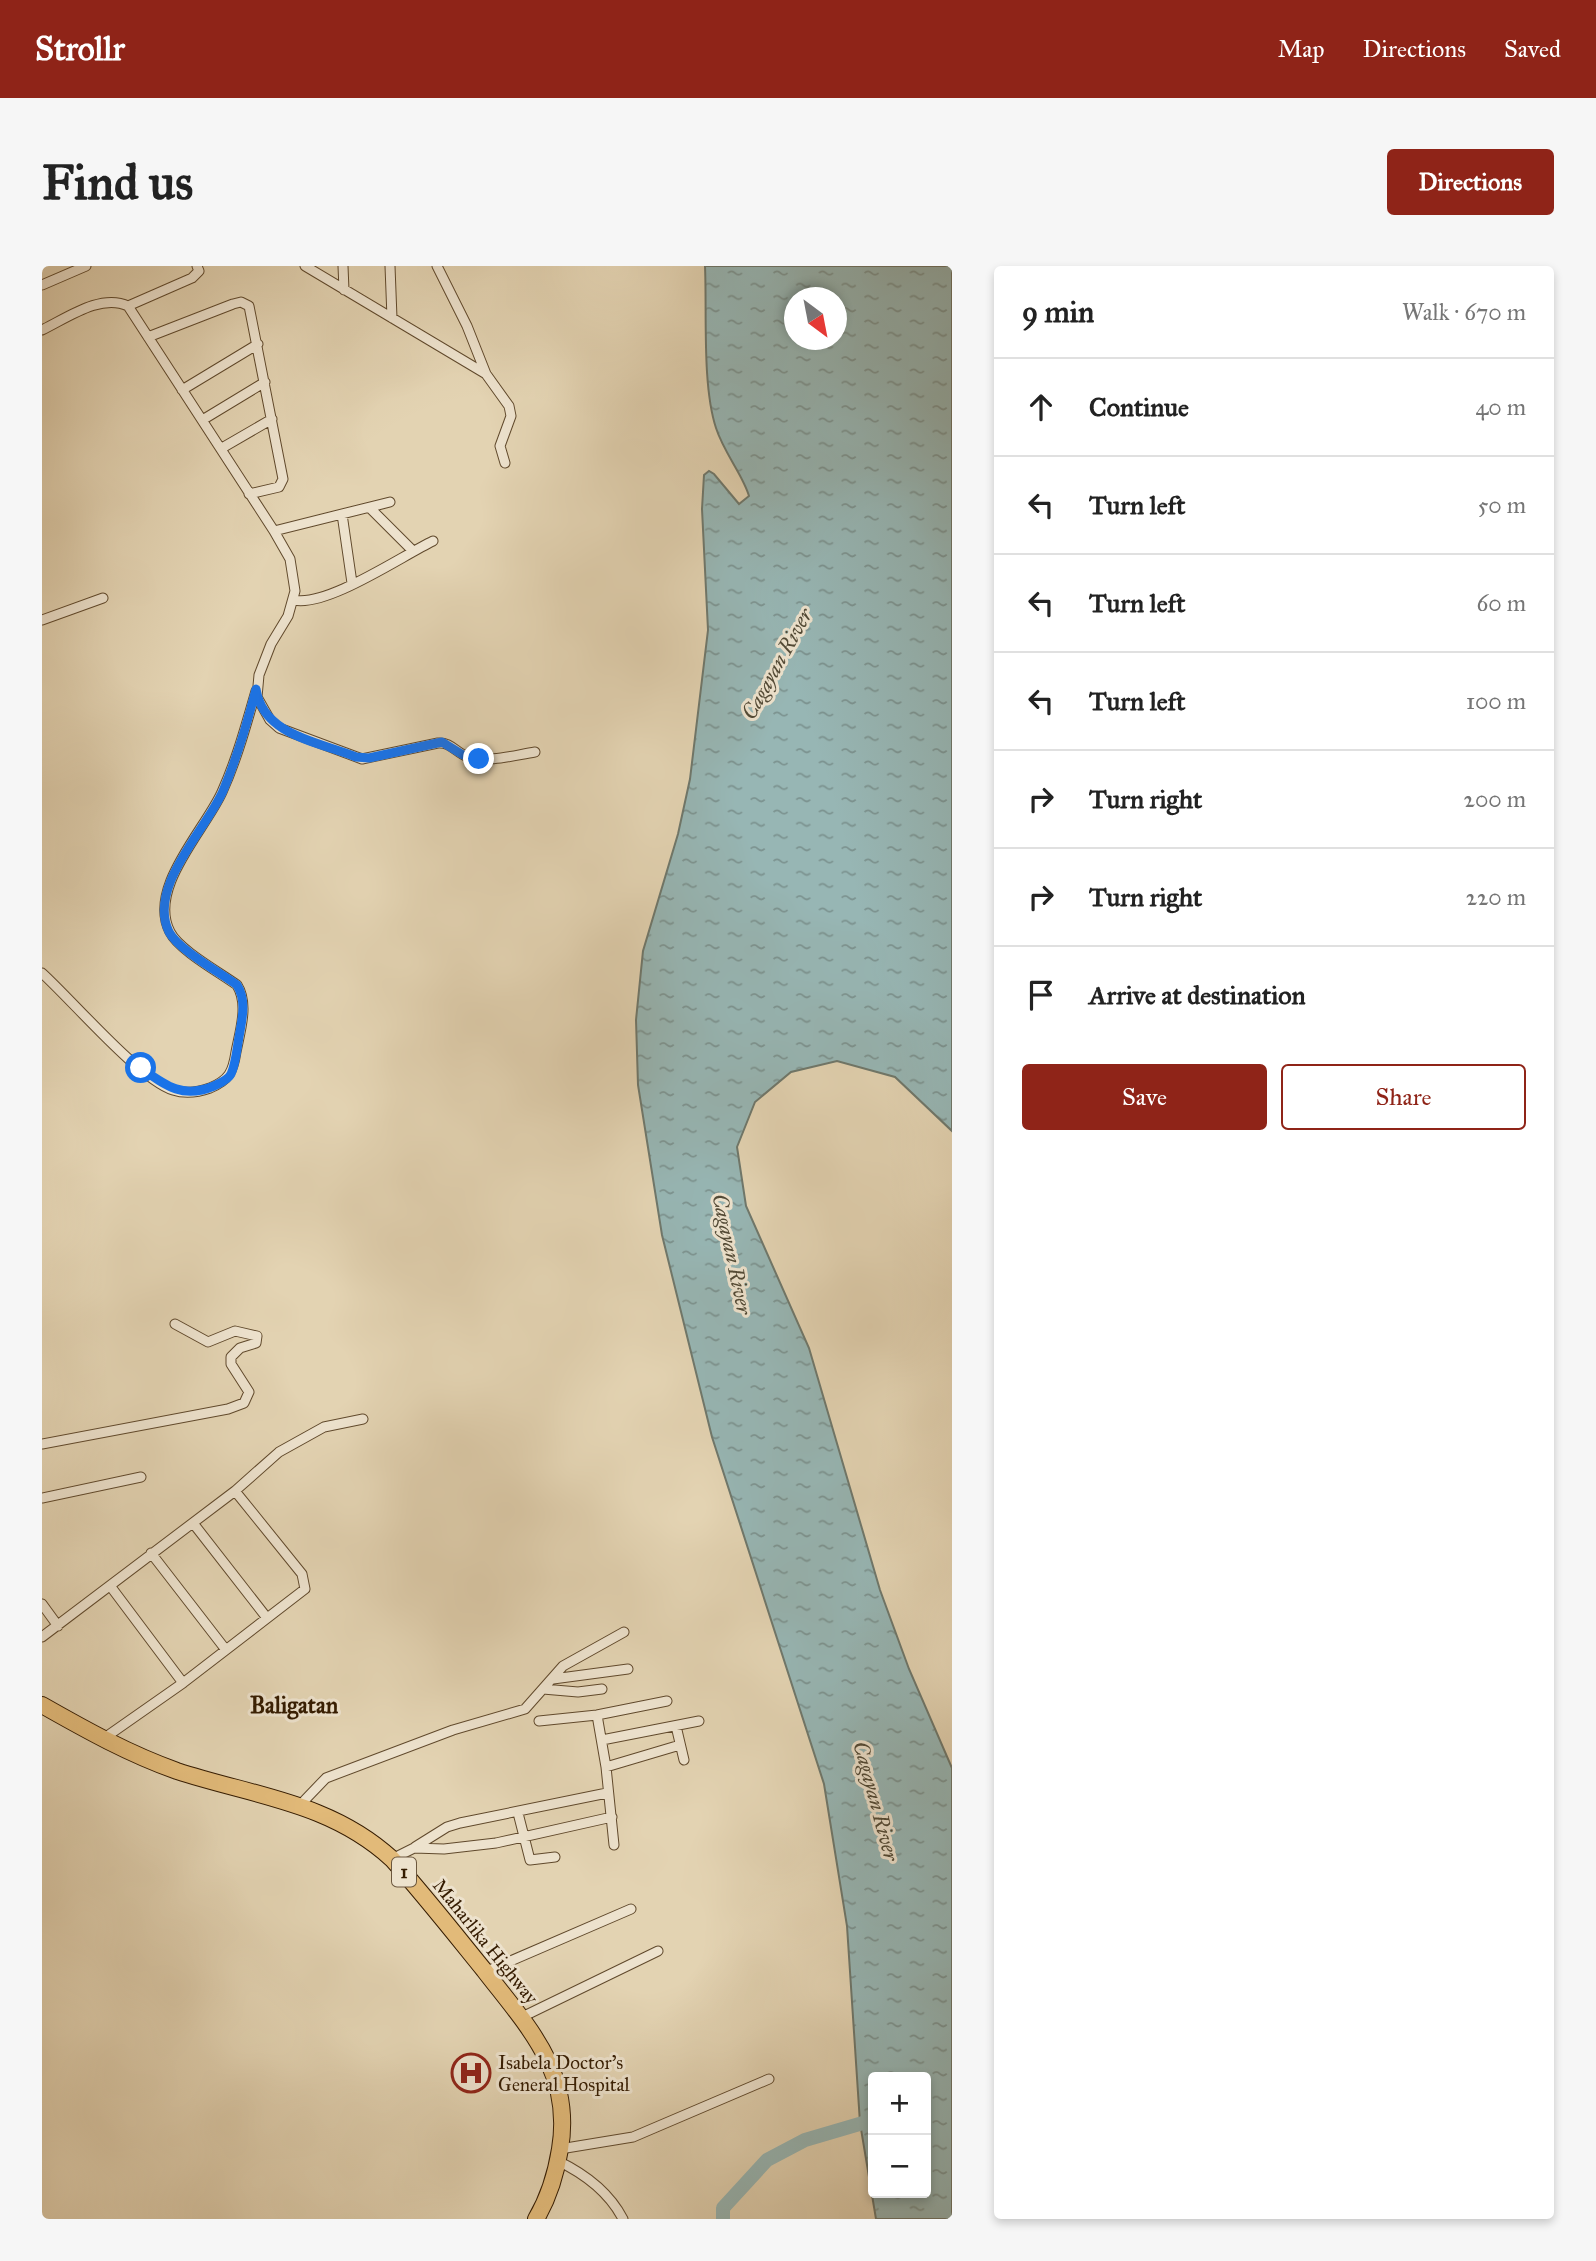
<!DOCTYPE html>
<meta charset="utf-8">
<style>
body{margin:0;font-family:"IM FELL Great Primer",serif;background:#f6f6f6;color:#222}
.controls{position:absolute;right:21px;bottom:21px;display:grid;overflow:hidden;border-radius:7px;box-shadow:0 4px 10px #0003}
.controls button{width:63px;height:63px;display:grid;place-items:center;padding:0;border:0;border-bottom:2px solid #e0e0e0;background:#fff;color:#222;font:35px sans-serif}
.compass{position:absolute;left:742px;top:21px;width:63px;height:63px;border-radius:50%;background:#fff;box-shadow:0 4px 10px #0003;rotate:148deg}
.stop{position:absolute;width:21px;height:21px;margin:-16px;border:5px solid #1a73e8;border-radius:50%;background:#fff}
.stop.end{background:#1a73e8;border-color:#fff;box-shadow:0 2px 7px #0008}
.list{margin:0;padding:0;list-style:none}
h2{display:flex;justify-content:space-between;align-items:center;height:91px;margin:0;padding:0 28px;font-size:30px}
h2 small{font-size:23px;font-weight:400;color:#767676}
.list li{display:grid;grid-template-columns:46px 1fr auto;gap:21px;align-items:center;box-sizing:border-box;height:98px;padding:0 28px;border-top:2px solid #e0e0e0}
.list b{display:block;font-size:26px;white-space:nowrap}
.list em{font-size:23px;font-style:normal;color:#767676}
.actions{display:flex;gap:14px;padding:21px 28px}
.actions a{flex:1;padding:16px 0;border:2px solid #8f2418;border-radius:7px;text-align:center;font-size:24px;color:#8f2418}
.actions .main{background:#8f2418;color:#fff}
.icon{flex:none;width:38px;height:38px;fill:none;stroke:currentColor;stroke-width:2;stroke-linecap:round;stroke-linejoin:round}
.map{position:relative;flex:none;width:910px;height:1953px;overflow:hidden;border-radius:7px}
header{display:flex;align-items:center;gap:42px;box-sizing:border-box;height:98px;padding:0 35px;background:#8f2418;color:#fff}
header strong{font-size:33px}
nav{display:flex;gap:38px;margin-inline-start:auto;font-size:24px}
.intro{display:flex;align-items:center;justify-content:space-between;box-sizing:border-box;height:168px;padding:0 42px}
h1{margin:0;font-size:49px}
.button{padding:18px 32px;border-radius:7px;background:#8f2418;color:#fff;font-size:24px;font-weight:700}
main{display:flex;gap:42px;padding:0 42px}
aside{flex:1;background:#fff;border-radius:7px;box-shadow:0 4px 10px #0003}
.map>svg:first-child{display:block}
.water{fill:url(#water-ripples);stroke:#6f786c;stroke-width:2;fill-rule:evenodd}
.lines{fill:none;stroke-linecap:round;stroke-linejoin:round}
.river{stroke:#97b6b4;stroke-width:14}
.street-casing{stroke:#60492c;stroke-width:11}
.highway-casing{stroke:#341b00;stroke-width:18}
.street{stroke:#ede2cd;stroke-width:9}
.highway{stroke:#e2ba79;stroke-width:16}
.route{stroke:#1a73e8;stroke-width:9}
.labels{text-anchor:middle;stroke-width:6;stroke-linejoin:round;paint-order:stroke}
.shield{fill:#ede2cd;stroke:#6c573e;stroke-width:2}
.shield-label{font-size:18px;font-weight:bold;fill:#341b00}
.street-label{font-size:19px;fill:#341b00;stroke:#ede2cd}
.poi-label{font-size:19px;fill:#341b00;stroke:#ede2cd;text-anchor:start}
.water-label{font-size:21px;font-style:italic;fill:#524a36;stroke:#ede2cd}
.quarter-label{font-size:23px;font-weight:bold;fill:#341b00;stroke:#ede2cd}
</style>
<header>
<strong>Strollr</strong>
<nav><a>Map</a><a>Directions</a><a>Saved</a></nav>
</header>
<div class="intro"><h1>Find us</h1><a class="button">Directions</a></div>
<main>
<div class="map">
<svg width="910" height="1953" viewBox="0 0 910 1953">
<defs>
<pattern id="water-ripples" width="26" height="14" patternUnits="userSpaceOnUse" patternTransform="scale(1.75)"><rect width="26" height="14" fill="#97b6b4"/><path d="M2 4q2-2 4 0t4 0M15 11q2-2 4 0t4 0" fill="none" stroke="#7c9390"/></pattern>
</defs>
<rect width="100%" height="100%" fill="#e3d3b2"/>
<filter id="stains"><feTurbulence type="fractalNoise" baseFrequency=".00286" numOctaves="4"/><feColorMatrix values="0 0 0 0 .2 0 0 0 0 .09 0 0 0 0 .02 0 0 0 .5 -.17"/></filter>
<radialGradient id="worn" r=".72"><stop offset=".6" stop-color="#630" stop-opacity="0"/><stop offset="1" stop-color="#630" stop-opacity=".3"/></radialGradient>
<path class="water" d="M663,0h247v865l-57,-54 -58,-16 -46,11 -36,30 -18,45 9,59 63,142 71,242 29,79 43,99v451h-76l-16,-96 -13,-197 -23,-142 -112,-347 -50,-202 -24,-150 -2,-65 7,-69 35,-117 12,-55 18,-149 -6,-121 2,-34 5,-4 5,3 25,30 10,-8c-6,-21 -25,-43 -33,-68 -14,-43 -9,-115 -11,-162zM752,32h42v42h-42zM831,1811h53v116h-53z"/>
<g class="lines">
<path class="river" d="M681,1953v-11l44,-48 38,-20 68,-20"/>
<defs>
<path id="street" d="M263,0l181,108
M301,0l1,24
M348,0l2,52
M395,0l30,60 19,48 23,32 2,10 -11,30 5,17
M0,19l44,-19
M86,40l64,-28 7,-7 -2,-5
M0,64c25,-12 59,-37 86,-24l146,225 16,28 5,32 -7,25 -17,28 -12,31 -2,22 13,23 9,8 83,31 76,-16c13,-1 18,10 30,14 20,6 47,-2 67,-5
M106,71l85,-33 8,-2 8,4 34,173 -4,8 -30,7
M140,124l76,-46
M162,153l61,-37
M180,182l50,-29
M328,242l43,43
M300,248l10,69
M232,265l116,-29
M252,334c33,7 106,-43 139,-59
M0,354l61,-22
M0,707c30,27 97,106 131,117 12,4 26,2 37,-2 19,-8 23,-16 26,-36 4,-21 13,-48 1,-67 -18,-13 -58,-35 -67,-53 -23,-44 35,-102 52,-140 15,-33 24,-67 34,-101
M0,1178l186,-35 16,-6 5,-11 -18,-28v-7l9,-9 16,-5 1,-7 -22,-5 -27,11 -33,-18
M0,1232l99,-21
M151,1257l74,95
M109,1287l75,97
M69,1321l72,96
M0,1338l16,22
M0,1371l193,-146 44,-39 45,-25 39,-8
M511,1413l75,-10
M501,1423l35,3 24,-3
M555,1449l9,52 8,78
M497,1455l58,-6 70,-14
M634,1460l8,34
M61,1473l80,-56 122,-94 -3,-15 -67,-83
M560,1474l97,-19
M564,1501l74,-22
M259,1538l25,-26 127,-48 72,-21 38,-43 61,-34
M476,1547l12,47 25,-3
M373,1581l32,-20 13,-4 147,-30
M350,1593l22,-11 30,1 52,-6 116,-26
M443,1706l146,-63
M478,1752l138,-67
M518,1883l73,-12 136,-58
M516,1895c27,13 51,31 65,58"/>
<path id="highway" d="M0,1439c44,25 87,49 135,66 76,25 153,31 215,88 32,36 62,74 92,111 44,57 89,102 76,179 -4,25 -11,48 -24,70"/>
</defs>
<use href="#street" class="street-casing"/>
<use href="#highway" class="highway-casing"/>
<use href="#street" class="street"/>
<use href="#highway" class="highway"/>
</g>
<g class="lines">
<path class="route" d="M99,802c25,18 42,31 73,18 6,-3 14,-6 17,-12 5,-11 6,-26 8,-37 3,-18 8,-36 -2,-52 -18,-13 -58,-35 -68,-53 -22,-45 37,-102 54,-141 14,-33 24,-67 33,-102 7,47 64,53 100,68l13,1 73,-16 21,13 16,4"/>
</g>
<defs>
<symbol id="hospital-ring" viewBox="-11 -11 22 22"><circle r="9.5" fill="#ede2cd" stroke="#8f2418" stroke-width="1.5"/><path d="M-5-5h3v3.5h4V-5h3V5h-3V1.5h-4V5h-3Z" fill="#8f2418"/></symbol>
</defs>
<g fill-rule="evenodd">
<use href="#hospital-ring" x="407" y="1785" width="44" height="44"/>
</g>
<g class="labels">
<rect class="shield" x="350" y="1591.5" width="24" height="29" rx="5"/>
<g class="shield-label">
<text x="362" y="1612">1</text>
</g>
<g class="street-label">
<text transform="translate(444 1675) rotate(51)" y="7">Maharlika Highway</text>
</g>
<g class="poi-label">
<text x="456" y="1803">Isabela Doctor's<tspan x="456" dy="22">General Hospital</tspan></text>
</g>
<g class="water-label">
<text transform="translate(735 398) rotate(-61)" y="7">Cagayan River</text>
<text transform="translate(690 988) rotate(78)" y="7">Cagayan River</text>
<text transform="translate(834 1535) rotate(75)" y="7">Cagayan River</text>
</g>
<g class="quarter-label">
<text x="252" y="1447">Baligatan</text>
</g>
</g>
<rect width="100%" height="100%" filter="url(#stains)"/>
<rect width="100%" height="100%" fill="url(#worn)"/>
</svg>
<div class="controls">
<button>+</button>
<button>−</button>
</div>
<svg class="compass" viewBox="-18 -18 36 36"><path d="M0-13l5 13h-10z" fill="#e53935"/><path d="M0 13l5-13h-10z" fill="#767676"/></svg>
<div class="stop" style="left:99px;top:802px"></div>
<div class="stop end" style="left:437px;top:493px"></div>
</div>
<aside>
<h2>9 min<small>Walk · 670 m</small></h2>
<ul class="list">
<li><svg class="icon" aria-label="ahead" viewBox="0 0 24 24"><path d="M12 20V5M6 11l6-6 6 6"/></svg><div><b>Continue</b></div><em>40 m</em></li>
<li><svg class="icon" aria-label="left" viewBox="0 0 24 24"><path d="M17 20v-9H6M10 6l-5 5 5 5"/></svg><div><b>Turn left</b></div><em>50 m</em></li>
<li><svg class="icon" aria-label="left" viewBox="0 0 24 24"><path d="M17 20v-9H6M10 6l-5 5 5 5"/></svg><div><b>Turn left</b></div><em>60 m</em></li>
<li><svg class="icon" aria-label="left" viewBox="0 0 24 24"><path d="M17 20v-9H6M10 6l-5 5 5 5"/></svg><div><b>Turn left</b></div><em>100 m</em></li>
<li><svg class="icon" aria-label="right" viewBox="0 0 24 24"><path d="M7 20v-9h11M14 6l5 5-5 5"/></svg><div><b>Turn right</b></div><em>200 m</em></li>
<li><svg class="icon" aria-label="right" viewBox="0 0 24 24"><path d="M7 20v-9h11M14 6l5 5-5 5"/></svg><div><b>Turn right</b></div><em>220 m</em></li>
<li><svg class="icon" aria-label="arrive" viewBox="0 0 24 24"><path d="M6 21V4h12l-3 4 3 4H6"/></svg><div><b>Arrive at destination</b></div></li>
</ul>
<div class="actions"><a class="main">Save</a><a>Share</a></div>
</aside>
</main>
